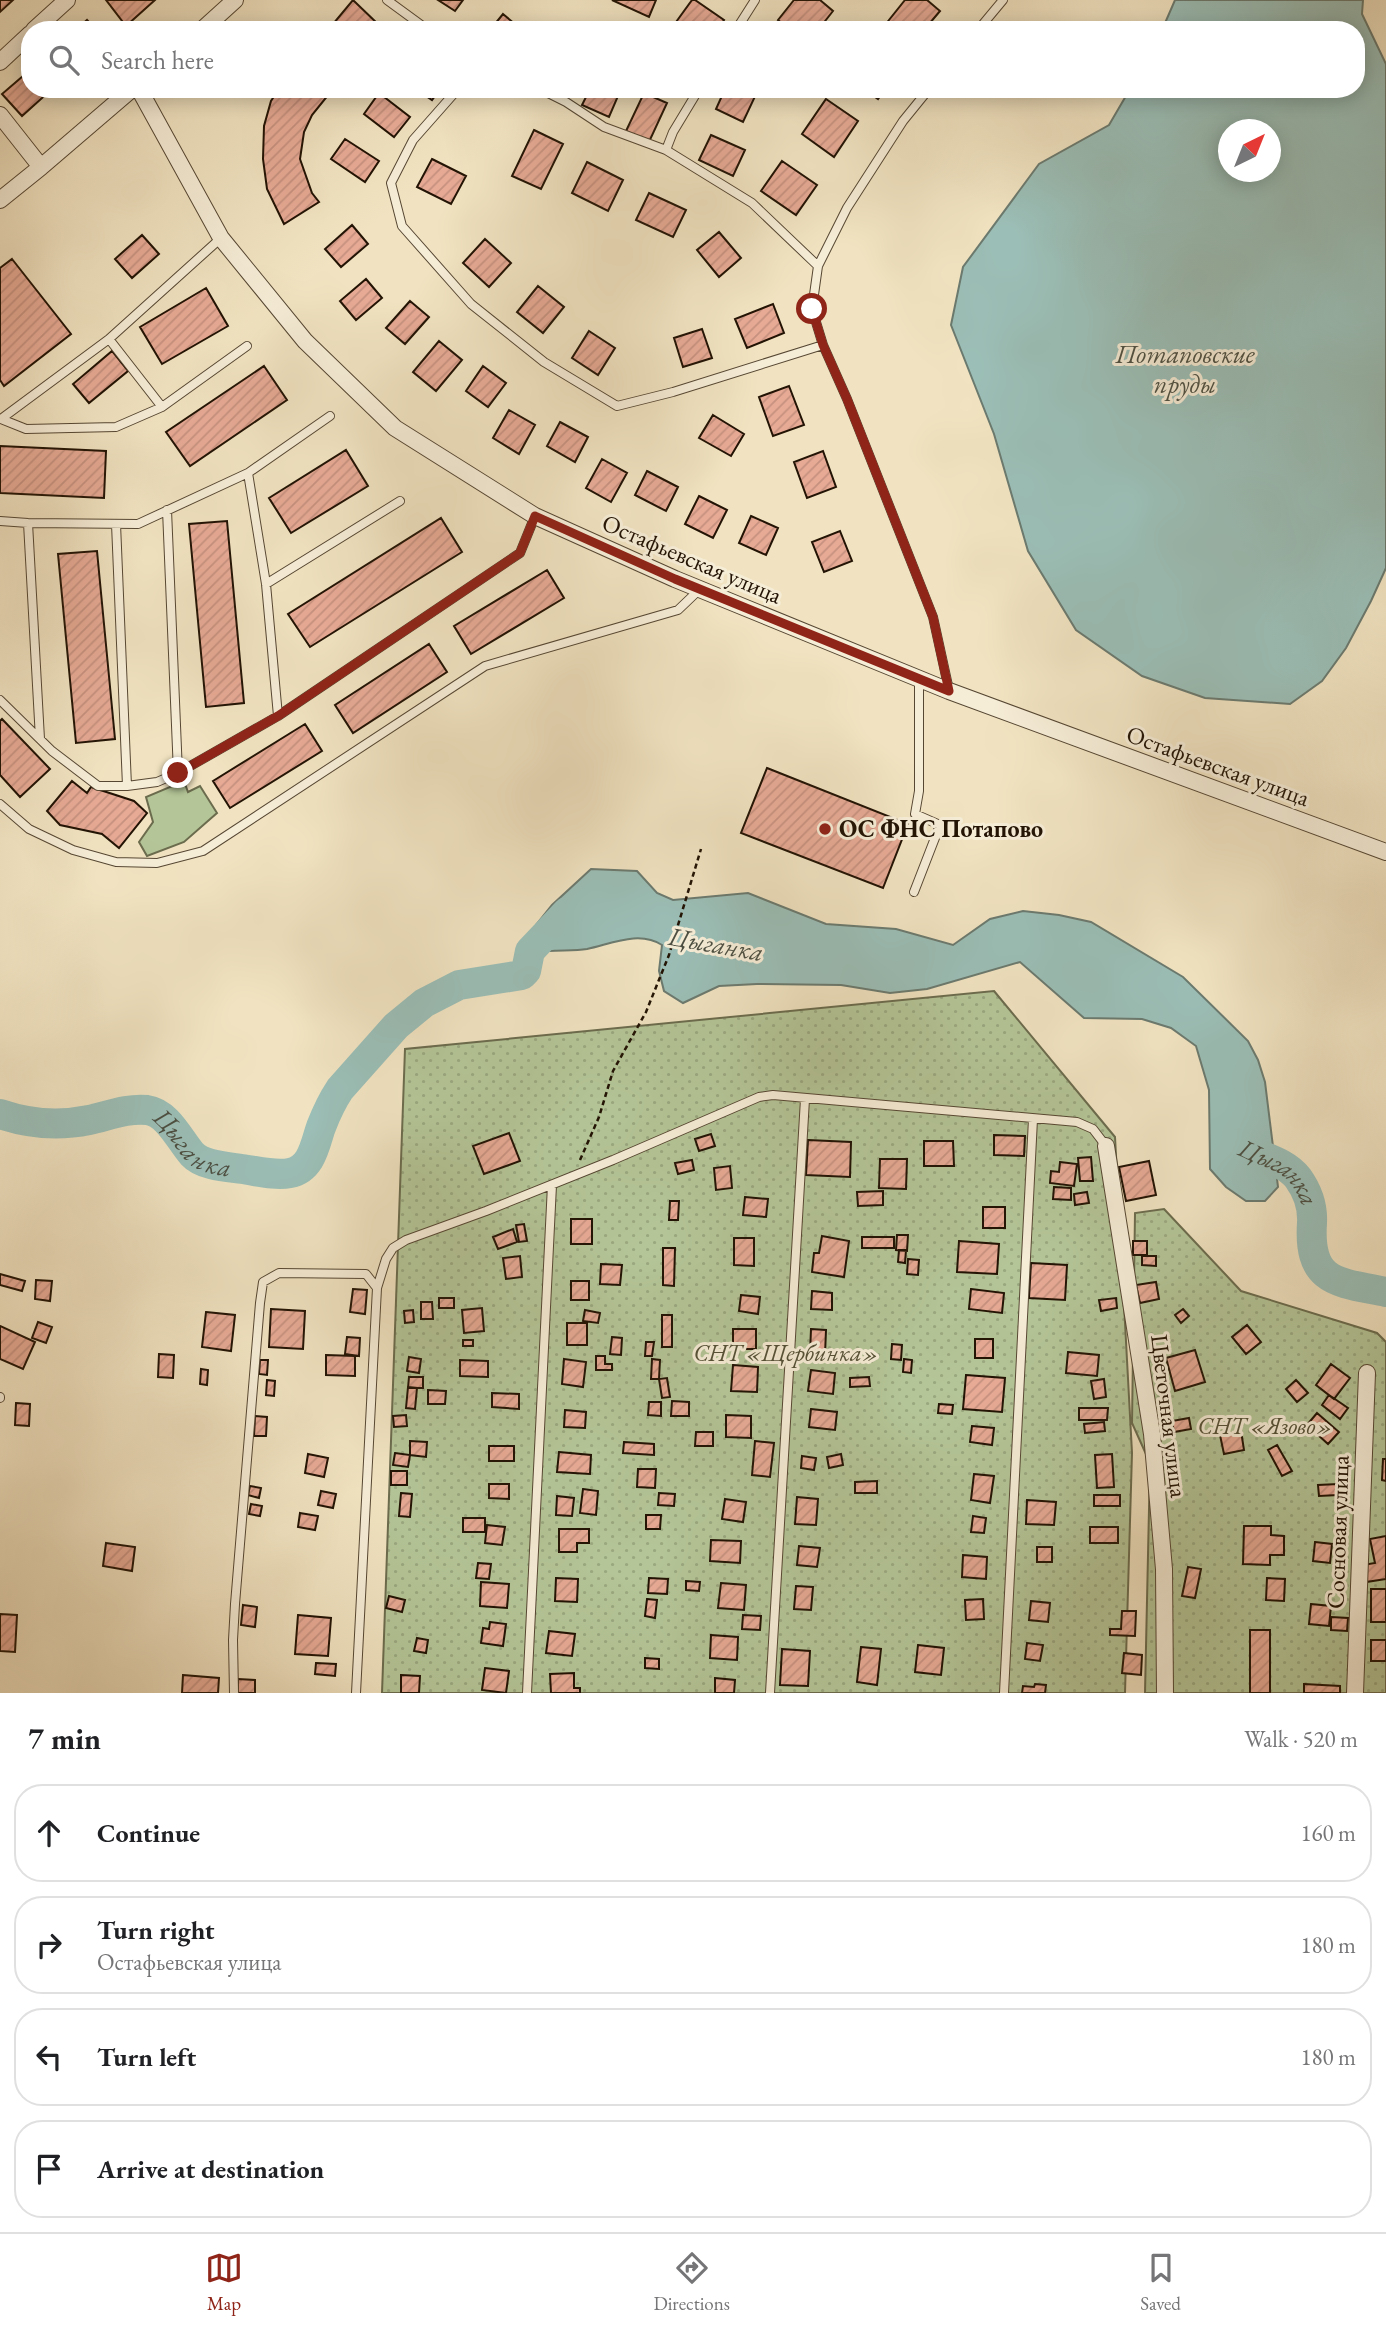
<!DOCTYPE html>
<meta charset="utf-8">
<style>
body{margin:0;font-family:"EB Garamond",serif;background:#f6f6f6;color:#202124}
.compass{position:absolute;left:1218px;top:119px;width:63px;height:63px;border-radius:50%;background:#fff;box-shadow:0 4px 18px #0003;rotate:43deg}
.stop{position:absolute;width:21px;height:21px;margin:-16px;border:5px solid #8f2418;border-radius:50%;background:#fff}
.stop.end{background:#8f2418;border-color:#fff;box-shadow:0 2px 7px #0008}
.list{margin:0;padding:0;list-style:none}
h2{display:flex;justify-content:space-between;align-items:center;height:91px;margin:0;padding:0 28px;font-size:30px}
h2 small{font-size:23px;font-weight:400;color:#757577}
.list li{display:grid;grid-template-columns:46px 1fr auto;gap:21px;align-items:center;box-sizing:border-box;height:98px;margin:0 14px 14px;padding:0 14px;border:2px solid #e0e0e0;border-radius:28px}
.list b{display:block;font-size:26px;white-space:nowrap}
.list p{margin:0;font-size:23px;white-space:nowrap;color:#757577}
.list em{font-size:23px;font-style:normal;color:#757577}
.icon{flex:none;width:38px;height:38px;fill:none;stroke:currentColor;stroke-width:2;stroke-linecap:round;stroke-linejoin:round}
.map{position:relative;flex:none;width:1386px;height:1693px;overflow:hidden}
.search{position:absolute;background:#fff;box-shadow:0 4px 18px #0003;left:21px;right:21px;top:21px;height:77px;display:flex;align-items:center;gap:18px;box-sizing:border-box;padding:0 24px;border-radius:28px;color:#757577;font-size:26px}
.sheet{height:539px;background:#fff}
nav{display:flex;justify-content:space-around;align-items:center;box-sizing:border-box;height:98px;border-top:2px solid #e0e0e0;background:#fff;font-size:19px;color:#757577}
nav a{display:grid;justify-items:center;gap:4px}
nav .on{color:#8f2418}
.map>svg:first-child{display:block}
.green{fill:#b4c597;stroke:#6b6c4e;stroke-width:2}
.garden{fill:url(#garden-dots);stroke:#6b6c4e;stroke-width:2}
.water{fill:#9bbeb6;stroke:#6b7a6f;stroke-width:2;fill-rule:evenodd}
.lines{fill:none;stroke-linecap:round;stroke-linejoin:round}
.river{stroke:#9bbeb6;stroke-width:30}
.building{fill:url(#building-hatch);stroke:#221304;stroke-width:2}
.service-casing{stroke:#564733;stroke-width:10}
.minor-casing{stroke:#564733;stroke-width:18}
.path{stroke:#221304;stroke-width:2.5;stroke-dasharray:5 3.5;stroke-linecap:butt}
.service{stroke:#f6edd7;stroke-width:8}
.minor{stroke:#f6edd7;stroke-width:16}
.route{stroke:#8f2418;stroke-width:9}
.poi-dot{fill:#8f2418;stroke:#f6edd7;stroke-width:2.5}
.labels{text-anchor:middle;stroke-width:6;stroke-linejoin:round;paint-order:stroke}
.street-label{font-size:24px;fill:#221304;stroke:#f6edd7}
.poi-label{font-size:24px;font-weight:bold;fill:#221304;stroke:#f6edd7;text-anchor:start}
.park-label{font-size:24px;font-style:italic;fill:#555137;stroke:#f6edd7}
.water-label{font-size:26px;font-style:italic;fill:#4c4f42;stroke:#f6edd7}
</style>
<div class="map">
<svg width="1386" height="1693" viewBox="0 0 1386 1693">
<defs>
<pattern id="garden-dots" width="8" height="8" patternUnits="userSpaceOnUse" patternTransform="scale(1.75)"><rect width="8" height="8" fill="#b4c597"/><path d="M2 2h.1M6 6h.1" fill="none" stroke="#9aa880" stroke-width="1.8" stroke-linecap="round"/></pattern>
<pattern id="building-hatch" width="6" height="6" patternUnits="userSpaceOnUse" patternTransform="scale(1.75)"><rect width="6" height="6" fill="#e7aa95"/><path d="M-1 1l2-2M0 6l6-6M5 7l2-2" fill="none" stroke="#c6917f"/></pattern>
</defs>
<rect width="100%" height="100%" fill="#f1e3c1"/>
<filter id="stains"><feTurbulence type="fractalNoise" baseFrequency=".00286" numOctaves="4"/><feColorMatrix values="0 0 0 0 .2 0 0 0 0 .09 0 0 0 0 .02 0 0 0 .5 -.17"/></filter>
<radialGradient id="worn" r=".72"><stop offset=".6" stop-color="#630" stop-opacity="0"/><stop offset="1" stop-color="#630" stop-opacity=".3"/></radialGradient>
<path class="green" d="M184,781l4,11 12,-6 17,27 -33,29 -37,14 -8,-14 14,-20 -7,-25z"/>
<path class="garden" d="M994,991l121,146 17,316 -7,240h-743l23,-644z
M1164,1209l77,82 136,42 9,9v351h-241l5,-230 -18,-40 3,-210z"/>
<path class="water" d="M1175,0h188l-1,14 24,50v504l-15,33 -25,47 -24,33 -32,23 -85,-6 -63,-22 -66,-46 -48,-79 -34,-117 -43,-109 12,-58 76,-103 70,-39 21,-36h226v-59h-194zM1228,130h42v42h-42z
M591,869l46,2 20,22 16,7 75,-7 78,31 70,5 57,16 37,-26 33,-8 36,4 32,7 92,55 65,64 10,19 7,22 13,105 -13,14h-19l-20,-14 -16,-18 -1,-79 -13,-44 -25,-18 -29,-9 -58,-1 -64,-56 -93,27 -37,4 -49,-8 -84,-1 -38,2 -36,17 -19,-12 -5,-20 3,-26c-23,-15 -51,-1 -75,4 -12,2 -26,1 -38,2l-10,-9 -3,-17 16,-20z"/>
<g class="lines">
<g class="river">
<path id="s1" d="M0,1114c29,10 60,12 89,6 19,-4 38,-12 58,-10 21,3 32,29 45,44 11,12 35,13 50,15 15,2 33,7 48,4 22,-4 25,-29 31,-46 5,-13 11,-26 19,-38l56,-63 28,-23 35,-18 63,-10 4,-4 4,-20 37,-39"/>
<path id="s2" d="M1238,1144c19,13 45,15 60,34 10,14 15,28 14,45 -4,60 25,59 74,69"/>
</g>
</g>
<path class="building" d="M0,0h13l-13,12z
M106,0h49l-29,26z
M353,0l29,28v2h-54z
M438,0h25l-8,11z
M612,0h44l-7,17z
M692,0h3l29,20 -7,10 -46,-1z
M794,0h26l13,11 -15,19h-28l-12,-10z
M905,0h22l13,11 -16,19h-33l-6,-5z
M503,14l19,16h-32z
M87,20l9,10h-20z
M30,70v19h22l-30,27 -20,-22z
M279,89h54l-21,26 -8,17 -4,27 12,34 7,9 -35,22 -17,-35 -4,-30 1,-33 7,-25z
M416,89h24l-8,11z
M590,89h31l-12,28 -27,-12z
M725,89l33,1 -15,32 -27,-13z
M864,89h21l-7,10z
M379,93l31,24 -16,20 -30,-23z
M644,93l23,10 -18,39 -23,-11z
M826,99l32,22 -24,36 -32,-23z
M534,130l29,14 -22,45 -29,-13z
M711,135l34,15 -12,26 -34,-16z
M345,139l34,22 -14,21 -34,-23z
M432,159l34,17 -15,28 -34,-17z
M782,161l35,24 -21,30 -35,-24z
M587,162l36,18 -15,31 -36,-18z
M649,193l37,17 -13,27 -37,-17z
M352,225l16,19 -27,23 -16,-18z
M719,232l22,26 -22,19 -22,-27z
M142,235l17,19 -27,24 -17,-19z
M485,239l26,24 -22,24 -26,-24z
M12,259l59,75 -67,52 -4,-6v-112z
M366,279l16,19 -26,22 -16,-19z
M538,286l26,21 -21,26 -26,-21z
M206,288l22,38 -66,38 -22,-37z
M410,301l19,16 -24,27 -19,-16z
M773,304l11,29 -37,15 -12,-29z
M702,329l10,29 -29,9 -9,-29z
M589,331l26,17 -17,27 -26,-17z
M439,341l23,19 -26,31 -23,-19z
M112,351l16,20 -39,32 -16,-19z
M264,366l23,34 -97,66 -24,-34z
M483,366l23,17 -18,24 -22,-16z
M789,386l15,39 -31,11 -14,-39z
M509,410l26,15 -16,29 -26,-16z
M713,415l31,19 -13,22 -32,-18z
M560,422l28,15 -13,25 -28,-16z
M0,446l106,5 -2,47 -104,-5z
M346,450l22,36 -77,47 -22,-35z
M823,451l13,36 -29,11 -13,-36z
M602,459l25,14 -16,29 -25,-14z
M647,471l31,16 -12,24 -31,-16z
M699,496l28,14 -14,28 -28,-14z
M751,516l27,12 -12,27 -27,-12z
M441,518l21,34 -152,95 -22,-33z
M227,521l17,182 -38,4 -17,-183z
M840,531l12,30 -28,11 -12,-30z
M97,551l18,188 -39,4 -18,-189z
M547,570l17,28 -93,56 -17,-28z
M429,644l18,28 -94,61 -18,-28z
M2,719l48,50 -30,28 -20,-22v-54z
M305,724l17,27 -92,57 -17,-27z
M767,768l141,56 -25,64 -142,-55z
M72,781l15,12 4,-6 43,14 13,12 -28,35 -17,-14 -42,-9 -13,-14z
M509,1133l11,28 -36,13 -11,-28z
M711,1134l4,12 -16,5 -4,-12z
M994,1135l31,1 -1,20 -30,-1z
M808,1140l43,2 -1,35 -44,-2z
M924,1141h29l1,25h-30z
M1091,1157l2,24h-13l-2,-23z
M880,1159h27l-1,30 -27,-1z
M692,1160l2,10 -16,4 -3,-11z
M1149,1161l7,34 -30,6 -7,-34z
M1060,1162l17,2 -3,22 -24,-3 1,-12 8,1z
M730,1166l2,22 -16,2 -2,-22z
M1054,1187l17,1v12l-18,-1z
M883,1191v14l-25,1 -1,-14z
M1087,1192l2,11 -14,2 -1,-11z
M745,1197l23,2 -2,18 -23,-2z
M670,1201h9l-1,19h-9z
M983,1207h22v21h-22z
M571,1219h21v25h-21z
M524,1224l3,17 -8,1 -3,-17z
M513,1229l4,13 -19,7 -5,-12z
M897,1235h11l-1,16 -11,-1z
M822,1236l27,5 -5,36 -32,-5 2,-19h5z
M862,1237h32v11h-32z
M734,1238h20v28l-20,-1z
M959,1241l40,3 -2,30 -40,-2z
M1133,1241h14v14h-14z
M663,1248h12l-1,38 -11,-1z
M899,1250h7l-1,13 -7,-1z
M520,1256l2,21 -16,2 -3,-21z
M1142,1256h14v10l-14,-1z
M908,1259l11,1 -1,15 -11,-1z
M1031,1263l36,2 -2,35 -36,-2z
M601,1264l21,1 -2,20 -20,-1z
M0,1274l25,7 -3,10 -22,-6z
M36,1280l16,1 -2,20 -15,-2z
M571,1281h18v19h-18z
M1156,1282l3,17 -19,4 -4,-18z
M353,1289l14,1 -2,24 -15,-2z
M971,1289l33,4 -2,20 -33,-4z
M812,1291l20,2v17l-21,-1z
M741,1295l19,2 -2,17 -19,-3z
M439,1298h15v10h-15z
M1116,1298l1,10 -16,3 -2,-11z
M421,1302h11l1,17h-12z
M482,1308l2,23 -20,2 -2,-23z
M271,1309l34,2 -2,38 -34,-2z
M1183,1309l6,7 -8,7 -6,-8z
M413,1310l1,12 -9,1 -1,-12z
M585,1310l15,3 -2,10 -15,-2z
M206,1312l29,3 -4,36 -29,-4z
M662,1315h10v32h-10z
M38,1322l14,5 -6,16 -14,-5z
M567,1323h20v22h-20z
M1247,1325l14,17 -15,12 -14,-17z
M0,1326l35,16 -12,27 -23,-10z
M733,1329h23v20h-23z
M811,1329l15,1 -1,25 -15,-1z
M347,1337l13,1 -1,18 -14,-2z
M612,1337l10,1 -1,17 -11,-1z
M975,1339h18v19h-18z
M463,1340h10v6h-10z
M646,1342h8l-2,14h-7z
M892,1344l10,1 -1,15 -10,-1z
M1195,1350l10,32 -30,9 -9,-33z
M1068,1352l31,3 -2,21 -31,-3z
M159,1354l15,1 -1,23 -15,-1z
M326,1355l29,1v20l-29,-1z
M596,1356h9v8h7v6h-16z
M409,1357l12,2 -2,14 -12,-2z
M564,1359l22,3 -3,25 -21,-3z
M652,1359l8,1 -1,19h-8z
M904,1359l8,1 -1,13 -8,-1z
M260,1360h8l-1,15 -8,-1z
M460,1360l28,1v16l-28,-1z
M1331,1364l19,14 -16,21 -18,-14z
M733,1365l25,2 -1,25 -26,-1z
M201,1369l7,1 -1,15 -7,-1z
M811,1370l24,3 -2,21 -25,-3z
M966,1375l39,3 -3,34 -39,-3z
M409,1377h14v11h-15z
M869,1377l1,9 -20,1v-9z
M667,1378l3,19 -8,1 -3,-19z
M1104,1379l2,18 -12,2 -3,-18z
M267,1380l8,1 -1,15 -8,-1z
M1296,1380l12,13 -11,9 -11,-13z
M408,1387l9,1 -2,21 -9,-1z
M428,1390l18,1 -1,13h-17z
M492,1393l27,1v15l-27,-2z
M1329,1395l19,13 -8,11 -18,-14z
M672,1401l17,1v14h-18z
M649,1402h12v14l-13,-1z
M16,1403l14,1 -1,22 -14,-1z
M939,1404l14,1 -1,9 -14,-1z
M1079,1408h29l-1,12h-28z
M811,1409l26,3 -2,18 -26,-3z
M565,1410l21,2 -1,16 -21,-1z
M1317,1413l22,19 -11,12 -21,-19z
M406,1415l1,11 -13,1 -1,-11z
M726,1415l25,1v22l-25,-1z
M255,1416l12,1 -1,19h-12z
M1189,1418l2,11 -17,3 -2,-11z
M1104,1422l1,9 -20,2 -1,-9z
M972,1426l22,2 -2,17 -22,-3z
M1241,1431l3,19 -20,4 -4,-19z
M696,1432h17v14h-18z
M410,1441l17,1 -1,15 -16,-2z
M755,1441l19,2 -4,34 -18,-2z
M624,1442l30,2v11l-31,-2z
M1277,1445l15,26 -10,5 -14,-26z
M489,1446h25v15h-25z
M559,1452l32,3 -1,19 -33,-2z
M395,1453l15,2 -2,12 -15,-2z
M308,1454l20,4 -4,19 -19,-4z
M841,1454l2,11 -14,3 -2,-11z
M1112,1454l2,33 -17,1 -2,-33z
M802,1456l14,2 -2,12 -13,-2z
M1383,1459h3v22l-4,-1z
M638,1469h18l-1,19 -18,-1z
M391,1471h16v14h-16z
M974,1474l20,2 -4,27 -19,-3z
M877,1481v12h-22v-11z
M489,1484h20v15l-20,-1z
M1338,1484v11l-19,1 -1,-11z
M250,1486l11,2 -2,10 -11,-3z
M583,1489l15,2 -2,24 -16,-2z
M321,1491l15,3 -3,14 -15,-3z
M401,1493l11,1 -2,23 -11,-1z
M659,1493l16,1 -1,12 -16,-1z
M1094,1495h26v11h-26z
M557,1496l17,2 -2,18 -16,-1z
M797,1497l21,2 -2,26 -21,-1z
M725,1499l21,3 -3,20 -21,-3z
M1027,1500l29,2 -2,23 -28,-1z
M251,1504l11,2 -2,10 -11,-2z
M300,1513l18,3 -3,14 -17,-3z
M646,1515h15l-1,14h-14z
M973,1516l13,2 -2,15 -13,-1z
M463,1518h22v14h-22z
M487,1525l18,2 -3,18 -17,-2z
M1244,1526h27v9l13,1v19h-14v10l-27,-1z
M1090,1527h28v16h-28z
M559,1529h30v14h-12v9h-18z
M1386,1536v43l-20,3 -3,-17 12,-2 -5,-24z
M711,1540l30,1 -1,22 -30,-2z
M1315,1542l17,2 -2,19 -17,-2z
M106,1543l29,4 -3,24 -29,-5z
M799,1546l21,2 -3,19 -20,-2z
M1037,1547h15v15h-15z
M963,1555l24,2 -1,22 -24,-2z
M478,1563l13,1 -2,15 -13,-1z
M1188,1567l13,2 -6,29 -13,-2z
M556,1578l22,1 -1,23 -22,-1z
M649,1578l19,1 -1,15 -19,-1z
M1267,1578l18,1 -1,22 -18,-1z
M686,1581l14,1 -1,9 -13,-1z
M481,1582l28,2 -2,24 -27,-2z
M721,1583l25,2 -2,25 -26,-2z
M796,1586l17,1 -2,23 -17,-1z
M1371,1589h15v33h-15z
M389,1596l16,4 -3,12 -16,-4z
M647,1599l10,1 -2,18 -10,-2z
M983,1599l1,20 -18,1 -1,-20z
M1031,1601l19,2 -2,19 -19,-2z
M1311,1604l20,2 -2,20 -20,-2z
M243,1605l14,2 -2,20 -14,-2z
M1122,1611h14l-1,25 -25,-1v-6h11z
M0,1614l17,1 -2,37 -15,-1z
M298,1615l33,3 -3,38 -33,-2z
M743,1615l18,1 -1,14 -18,-1z
M1331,1617l17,1 -1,13 -16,-1z
M490,1622l16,2 -3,22 -22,-3 2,-15 6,1z
M1250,1630h20v63h-20z
M549,1631l26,3 -3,22 -26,-3z
M711,1635l27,2 -1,23 -27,-2z
M417,1638l11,2 -2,13 -12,-2z
M1371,1640h15v21h-15z
M1027,1643l16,2 -3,16 -15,-2z
M918,1645l26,3 -3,27 -26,-3z
M861,1647l20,2 -4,36 -20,-3z
M782,1649l28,2 -2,35 -28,-1z
M1124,1653l18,2 -1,20 -19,-2z
M645,1658l14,1v10l-14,-1z
M316,1663l20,1 -1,12 -20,-2z
M485,1668l24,3 -3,22 -24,-3z
M574,1673v15h6v5h-29l-1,-19z
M183,1675l36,3 -1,15h-36z
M401,1675l19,1 -1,17h-18z
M715,1678l20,2 -1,13h-19z
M238,1679l17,1v13h-17z
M1035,1684l11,1 -1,8h-23l1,-7 11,1z
M1304,1684l36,2v7h-36z"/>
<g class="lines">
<defs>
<path id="service" d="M387,0l41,30
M736,30l19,-30
M978,30l25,-30
M458,89l-45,51 -22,43 11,43 69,78 73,58 73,44 56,-14 150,-47
M540,89l26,13 38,25 62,23 86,53 66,63
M929,89l-26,32 -56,87 -29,58 -6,43 11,36 24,54 86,218 16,73
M666,150l7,-18 26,-43
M109,339l53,68
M1,419l108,-80 112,-101
M1,419l25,10 90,-2 46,-20 85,-61
M248,473l82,-57
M167,510l11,263
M0,521l28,2 110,1 110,-51 18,111 12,132
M28,523l12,216
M116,524l11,262
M266,584l134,-83
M0,700l52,51 46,35h29l30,-4 21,-9 100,-57 242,-163 15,-37
M0,804l29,25 44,21 43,12 41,1 46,-12 282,-185 193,-56 22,-21
M914,892l26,-67 -25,-11 4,-23v-112
M377,1288l9,-29 7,-11 13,-8 80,-29 127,-51 146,-63 14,-2 304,27 16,7 13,17
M0,1398v-1
M234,1693l-1,-53 2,-36 25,-301 3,-21 16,-9 87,1 11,14 -21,405
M527,1693l25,-508
M770,1693l35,-594
M1004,1693l29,-574"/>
<path id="minor" d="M34,30l33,-30
M202,30l33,-30
M0,62l30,-28
M139,89l82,149 84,103 90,87 140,88 140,63 274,112 437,161
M0,115l41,52 -41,33
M41,167l91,-78
M1106,1146l46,288 12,135 1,124
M1355,1693l12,-320"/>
</defs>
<use href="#service" class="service-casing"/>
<use href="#minor" class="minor-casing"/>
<path class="path" d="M580,1160l19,-43 14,-46 33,-59 23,-57 32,-106"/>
<use href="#service" class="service"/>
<use href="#minor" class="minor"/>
</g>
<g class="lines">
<path class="route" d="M178,773l100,-57 242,-163 15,-37 140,63 274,112 -16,-74 -86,-218 -24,-54 -11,-36"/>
</g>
<circle class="poi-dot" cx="825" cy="829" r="7"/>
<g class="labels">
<g class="street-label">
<text transform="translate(692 559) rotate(23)" y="8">Остафьевская улица</text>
<text transform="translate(1218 766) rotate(20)" y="8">Остафьевская улица</text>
<text transform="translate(1169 1416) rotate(83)" y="8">Цветочная улица</text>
<text transform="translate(1338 1532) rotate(-88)" y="8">Сосновая улица</text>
</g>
<g class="poi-label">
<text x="839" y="837">ОС ФНС Потапово</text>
</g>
<g class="park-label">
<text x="786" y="1361">СНТ «Щербинка»</text>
<text x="1265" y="1434">СНТ «Язово»</text>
</g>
<g class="water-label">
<text x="1185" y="363">Потаповские<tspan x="1185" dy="30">пруды</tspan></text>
<text transform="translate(716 944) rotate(10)" y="9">Цыганка</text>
<text dy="9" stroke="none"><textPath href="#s1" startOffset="208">Цыганка</textPath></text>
<text dy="9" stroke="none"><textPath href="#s2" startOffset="51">Цыганка</textPath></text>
</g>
</g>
<rect width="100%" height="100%" filter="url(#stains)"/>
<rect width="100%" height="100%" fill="url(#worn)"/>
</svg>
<svg class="compass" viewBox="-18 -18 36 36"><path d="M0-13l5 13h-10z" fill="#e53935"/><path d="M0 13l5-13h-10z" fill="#757577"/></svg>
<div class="stop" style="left:812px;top:309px"></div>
<div class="stop end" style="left:178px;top:773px"></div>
<div class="search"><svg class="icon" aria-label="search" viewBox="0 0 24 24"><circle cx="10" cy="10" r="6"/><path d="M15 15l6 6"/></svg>Search here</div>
</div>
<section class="sheet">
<h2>7 min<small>Walk · 520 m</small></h2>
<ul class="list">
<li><svg class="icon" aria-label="ahead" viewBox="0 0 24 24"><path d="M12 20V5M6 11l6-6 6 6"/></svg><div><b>Continue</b></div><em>160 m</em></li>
<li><svg class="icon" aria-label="right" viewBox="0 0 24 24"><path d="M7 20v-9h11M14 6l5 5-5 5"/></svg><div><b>Turn right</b><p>Остафьевская улица</p></div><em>180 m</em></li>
<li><svg class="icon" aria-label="left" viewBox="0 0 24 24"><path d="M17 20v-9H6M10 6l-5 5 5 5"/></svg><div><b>Turn left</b></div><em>180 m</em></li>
<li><svg class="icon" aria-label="arrive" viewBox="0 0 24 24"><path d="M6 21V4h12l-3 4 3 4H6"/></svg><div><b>Arrive at destination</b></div></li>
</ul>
</section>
<nav>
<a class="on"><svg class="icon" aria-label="map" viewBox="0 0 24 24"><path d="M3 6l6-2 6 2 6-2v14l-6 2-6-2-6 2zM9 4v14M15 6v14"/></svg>Map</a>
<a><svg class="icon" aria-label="directions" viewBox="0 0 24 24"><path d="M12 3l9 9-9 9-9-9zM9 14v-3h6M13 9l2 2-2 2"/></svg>Directions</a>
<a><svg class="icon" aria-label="saved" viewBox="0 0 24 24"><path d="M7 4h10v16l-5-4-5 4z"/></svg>Saved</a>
</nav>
